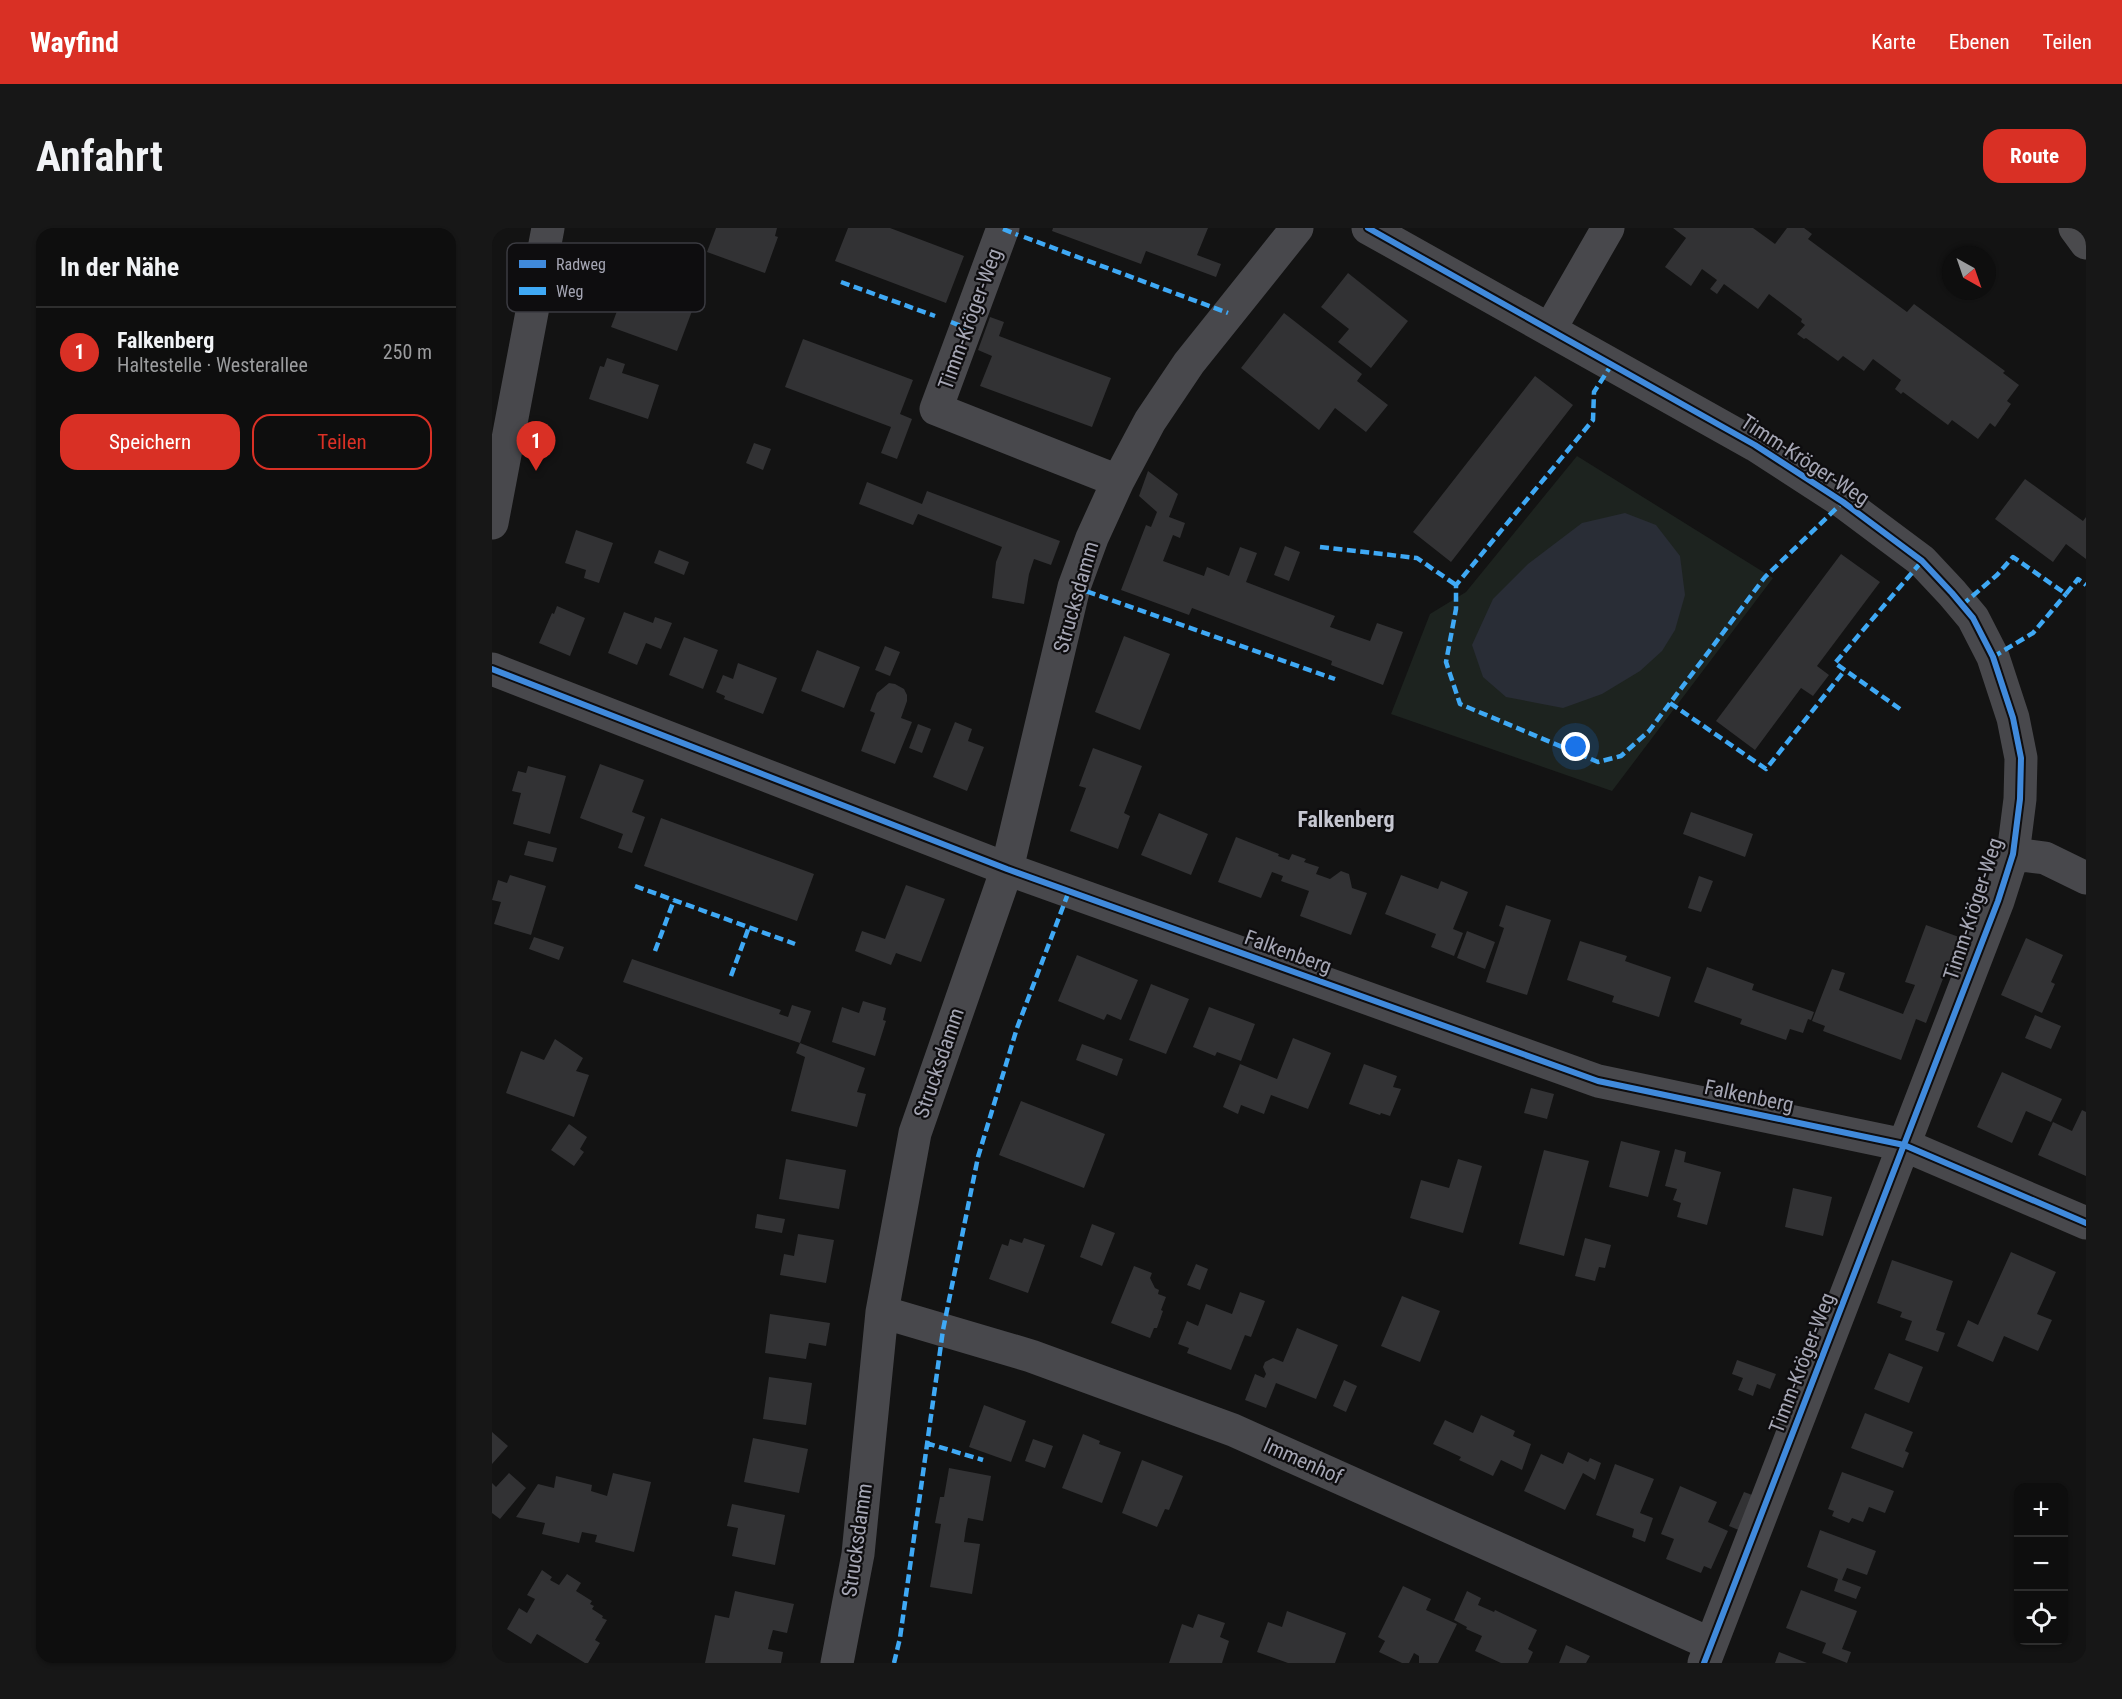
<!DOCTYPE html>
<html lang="de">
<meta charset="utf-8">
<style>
body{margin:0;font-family:"Roboto Condensed",sans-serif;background:#171717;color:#f1f3f6}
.controls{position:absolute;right:18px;bottom:18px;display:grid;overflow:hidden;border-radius:12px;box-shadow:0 2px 4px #0004}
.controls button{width:54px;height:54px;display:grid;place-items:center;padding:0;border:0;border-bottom:2px solid #2e2e2e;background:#0e0e0e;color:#f1f3f6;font:30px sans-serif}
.compass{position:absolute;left:1450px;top:18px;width:54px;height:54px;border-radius:50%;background:#0e0e0e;box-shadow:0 2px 4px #0004;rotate:140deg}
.you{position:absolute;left:1084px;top:519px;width:21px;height:21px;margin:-15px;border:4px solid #fff;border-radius:50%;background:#1a73e8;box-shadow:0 0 0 9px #1a73e833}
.badge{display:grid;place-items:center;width:39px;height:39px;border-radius:50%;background:#d93025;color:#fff;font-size:20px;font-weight:700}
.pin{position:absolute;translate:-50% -50px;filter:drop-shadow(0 2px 3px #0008)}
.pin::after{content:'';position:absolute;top:32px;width:21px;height:18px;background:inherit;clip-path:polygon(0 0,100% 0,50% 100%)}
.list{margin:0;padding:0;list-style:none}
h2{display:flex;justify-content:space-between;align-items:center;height:78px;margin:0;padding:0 24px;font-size:26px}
h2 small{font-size:20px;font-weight:400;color:#9b9c9e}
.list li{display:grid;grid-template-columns:39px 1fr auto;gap:18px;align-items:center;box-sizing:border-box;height:90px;padding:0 24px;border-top:2px solid #2e2e2e}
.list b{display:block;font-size:22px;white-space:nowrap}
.list p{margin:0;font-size:20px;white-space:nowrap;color:#9b9c9e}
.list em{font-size:20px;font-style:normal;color:#9b9c9e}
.actions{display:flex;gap:12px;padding:18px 24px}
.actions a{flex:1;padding:14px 0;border:2px solid #d93025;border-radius:18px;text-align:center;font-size:21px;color:#d93025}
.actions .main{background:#d93025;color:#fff}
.icon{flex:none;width:33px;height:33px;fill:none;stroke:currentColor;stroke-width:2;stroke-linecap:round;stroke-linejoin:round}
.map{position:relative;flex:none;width:1594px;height:1435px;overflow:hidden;border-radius:18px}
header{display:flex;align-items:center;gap:36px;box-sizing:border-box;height:84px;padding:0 30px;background:#d93025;color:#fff}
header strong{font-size:28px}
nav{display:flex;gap:33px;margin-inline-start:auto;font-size:21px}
.intro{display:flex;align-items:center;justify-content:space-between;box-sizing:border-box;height:144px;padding:0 36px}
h1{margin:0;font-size:42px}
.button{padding:15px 27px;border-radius:18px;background:#d93025;color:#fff;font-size:21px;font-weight:700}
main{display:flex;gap:36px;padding:0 36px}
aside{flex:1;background:#0e0e0e;border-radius:18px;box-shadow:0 2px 4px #0004}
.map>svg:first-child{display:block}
.green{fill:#1d231f}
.water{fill:#292d36}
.building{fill:#323234}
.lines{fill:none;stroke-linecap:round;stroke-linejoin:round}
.minor{stroke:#48484c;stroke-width:33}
.highway{stroke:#4a4a4d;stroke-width:33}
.quiet{stroke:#3fa9f5;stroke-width:4.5;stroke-dasharray:9 4.5;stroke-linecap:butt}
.cycleway-casing{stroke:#0e0d0f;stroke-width:10}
.cycleway{stroke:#408adc;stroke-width:6}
.labels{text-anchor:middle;stroke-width:4.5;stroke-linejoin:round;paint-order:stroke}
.street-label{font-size:21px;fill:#a5a6b4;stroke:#0e0d0f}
.neighbourhood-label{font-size:22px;font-weight:bold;fill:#c5c6d0;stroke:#0e0d0f}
.key{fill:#0e0d0f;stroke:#3b3b41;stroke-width:1.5}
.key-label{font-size:16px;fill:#a5a6b4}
</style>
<header>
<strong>Wayfind</strong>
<nav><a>Karte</a><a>Ebenen</a><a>Teilen</a></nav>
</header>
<div class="intro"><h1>Anfahrt</h1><a class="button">Route</a></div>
<main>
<aside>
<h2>In der Nähe<small></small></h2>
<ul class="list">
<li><span class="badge">1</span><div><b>Falkenberg</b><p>Haltestelle · Westerallee</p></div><em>250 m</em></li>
</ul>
<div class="actions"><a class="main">Speichern</a><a>Teilen</a></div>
</aside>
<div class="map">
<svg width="1594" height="1435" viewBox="0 0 1594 1435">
<rect width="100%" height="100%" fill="#131313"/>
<path class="green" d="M1085,228l196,122 -161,213 -221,-77 39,-100 36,-22z"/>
<path class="water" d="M1133,285l31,12 24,31 5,39 -10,35 -13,21 -22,20 -38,23 -39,14 -57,-11 -23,-20 -11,-32 21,-46 35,-35 54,-41z"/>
<path class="building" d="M224,0h61l-2,8 3,1 -13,36 -58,-21z
M356,0h42l74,28 -18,47 -111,-42z
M561,0h155l-11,27 24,9 -5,13 -70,-26 -5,13 -89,-33z
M1181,0h80l22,16 12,-16h17l8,6 -4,5 99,73 7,-8 91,67 -2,2 16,12 -12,16 4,3 -16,23 -5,-4 -12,16 -26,-19 -4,5 -45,-33 -2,2 -6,-5 6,-9 -28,-21 -9,12 -21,-15 -5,5 -32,-23 -2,1 -7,-5 8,-9 -4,-3 1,-3 -33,-25 -11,15 -34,-25 -7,10 -7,-5 7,-9 -15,-11 -11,17 -26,-19 21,-29z
M142,38l43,16 -7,20 22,9 -15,40 -66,-24z
M856,45l60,48 -37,47 -33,-26 11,-13 -28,-22z
M792,85l78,61 -5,7 31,24 -22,27 -31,-24 -16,22 -78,-62z
M498,89l14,5 -5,14 112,42 -19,49 -112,-41 12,-30 -14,-6z
M311,111l110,41 -13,34 12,5 -15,40 -16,-6 10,-26 -106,-40z
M115,130l18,6 -3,9 37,12 -11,34 -59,-20 11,-33 4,1z
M1043,148l38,29 -122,157 -38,-30z
M262,215l17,6 -8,21 -17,-7z
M656,243l30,23 -9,23 16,6 -5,15 -7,-3 -10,26 41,15 3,-9 22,9 11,-29 17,6 -11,29 89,34 -5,11 40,14 7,-18 26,9 -20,53 -52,-20 1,-4 -140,-53 -3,7 -68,-25 25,-65 5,2 6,-15 -18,-16z
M1533,251l58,42 3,-4v42l-20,-15 -13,18 -58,-43z
M375,254l55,22 5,-13 133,50 -9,24 -17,-6 -5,15 -5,30 -32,-6 4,-36 6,-15 -84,-33 -5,11 -54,-21z
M84,302l37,13 -14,40 -15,-5 2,-8 -21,-7z
M793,318l15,6 -11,29 -15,-6z
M167,322l30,12 -5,13 -30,-12z
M1349,326l39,28 -63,84 12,9 -16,21 -12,-8 -46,62 -39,-29z
M65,378l28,12 -15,38 -31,-13 13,-30 2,1z
M132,384l29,11 2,-6 17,6 -11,26 -15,-6 -9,22 -29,-12z
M632,408l46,18 -30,76 -45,-18z
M192,409l34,13 -15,39 -34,-14z
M393,418l15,6 -10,24 -15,-6z
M325,422l43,17 -16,41 -43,-17z
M246,435l39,15 -14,36 -39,-15 1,-3 -9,-4 7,-17 10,4z
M397,455l6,1 9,5 3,6v6l-6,17 11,4 -17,42 -34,-13 14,-38 -5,-2 7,-18z
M463,494l17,7 -4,12 16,6 -17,44 -34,-14z
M426,496l13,5 -9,24 -13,-5z
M601,520l49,18 -18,47 6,3 -12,33 -48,-18 16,-43 -7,-2z
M108,536l44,16 -12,32 13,5 -13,36 -14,-5 5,-14 -43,-16z
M36,538l38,10 -16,58 -37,-10 8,-31 -9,-2 6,-20 8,2z
M1199,584l62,22 -8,23 -62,-23z
M667,585l49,21 -17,41 -50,-20z
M169,590l153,56 -17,47 -153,-55z
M744,609l43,17 -1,2 11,4 3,-6 14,5 -2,3 15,5 -3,7 14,5 11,-8 8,3 3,14 15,5 -16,42 -51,-19 9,-25 -28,-10 2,-5 -11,-4 -11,26 -43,-16z
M36,613l29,7 -4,14 -29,-7z
M18,647l36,11 -15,49 -37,-11 7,-22 -9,-2 6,-20 9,3z
M909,647l37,14 3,-8 27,11 -15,37 10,4 -9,23 -23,-9 5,-13 -51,-20z
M1207,648l14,5 -12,31 -13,-4z
M414,657l39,14 -24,63 -25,-9 -5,12 -36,-14 7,-20 23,8z
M1014,677l45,15 -24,75 -41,-13 18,-54 -5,-2z
M1434,697l33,12 -33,86 -10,-4 -15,41 -78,-29 2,-5 -13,-5 20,-52 13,4 -6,17 64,24 12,-29 -10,-3z
M975,703l28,11 -10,27 -28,-11z
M42,709l30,10 -5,13 -30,-11z
M1534,710l37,17 -12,27 4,2 -13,29 -41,-18z
M1088,713l47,15 -2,5 46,16 -12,40 -47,-15 2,-6 -47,-16z
M585,727l61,25 -17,40 -14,-6 -3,6 -46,-19z
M140,731l149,51 -2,4 9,3 4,-12 19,6 -11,32 -177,-61z
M1215,739l47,17 -2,6 62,22 -3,8 -3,-1 -5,14 -13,-4 -4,11 -46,-16 2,-5 -48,-17z
M659,756l38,15 -23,55 -37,-14z
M371,773l23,7 -3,12 3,1 -11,35 -43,-14 10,-35 17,6z
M717,779l46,17 -14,37 -24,-9 -2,4 -22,-9z
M1543,787l26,11 -10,23 -26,-11z
M801,810l38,15 -23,56 -37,-14 -7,19 -23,-9 -3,9 -15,-7 17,-43 37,15z
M63,811l28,19 -7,13 13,4 -15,42 -68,-24 15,-42 23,9z
M308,815l65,25 -8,24 9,2 -9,33 -66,-16 14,-54 -9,-4z
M590,816l41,15 -6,17 -41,-16z
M872,836l33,12 -4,11 8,2 -11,27 -9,-3 -1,2 -31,-11z
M1510,844l60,27 -11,23 -25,-11 -14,32 -35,-16z
M1039,860l23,6 -7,25 -23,-6z
M529,873l84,33 -21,54 -85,-33z
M1590,882l4,2v64l-48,-21 15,-33 19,9z
M77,896l18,13 -7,12 4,3 -10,14 -23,-16z
M1129,913l39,10 -12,46 -39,-10z
M1183,921l11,3 -2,10 37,10 -14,53 -30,-8 4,-14 -8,-3 4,-11 -12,-3z
M1052,922l45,11 -25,95 -45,-12z
M294,931l60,11 -7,39 -60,-10z
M966,931l24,7 -19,67 -53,-15 11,-38 28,8z
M1301,960l39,9 -9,39 -38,-9z
M265,986l28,5 -3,14 -27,-5z
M600,996l23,9 -13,33 -22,-9z
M306,1006l36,6 -8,43 -46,-8 4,-21 10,2z
M532,1010l21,7 -17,48 -39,-14 13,-35 6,2 2,-7 12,4z
M1093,1010l26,7 -6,23 -6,-1 -4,14 -20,-5z
M1519,1024l45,20 -19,42 15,6 -14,31 -34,-15 -11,26 -36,-16 11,-26 10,5z
M1400,1032l61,21 -17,49 9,3 -7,19 -33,-12 7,-19 -12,-4 2,-5 -25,-9z
M704,1036l12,5 -8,21 -13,-5z
M642,1038l18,7 -2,5 5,10 4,2 -1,4 8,3 -5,13 2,1 -6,17h-3l-4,10 -39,-15z
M748,1064l25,9 -14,36 -6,-2 -14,35 -44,-17 2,-5 -11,-4 9,-23 11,5 8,-22 26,10z
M910,1068l38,15 -20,51 -39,-16z
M278,1086l60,9 -4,23 -17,-3 -3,16 -41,-6z
M805,1100l41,17 -22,54 -40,-16 -10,25 -21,-8 10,-26 9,4 2,-4 -3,-7 2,-5 8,-4 10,4z
M1397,1125l34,14 -14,36 -35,-14z
M1245,1132l39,14 -6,15 -13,-5 -4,12 -15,-6 5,-12 -11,-4z
M277,1149l43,6 -6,42 -43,-6z
M852,1152l13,6 -11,26 -13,-6z
M492,1177l42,16 -15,41 -42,-15z
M1373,1185l48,19 -8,19 4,2 -6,15 -52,-20z
M989,1187l34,16 -2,5 18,8 -9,26 -21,-10 -8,16 -34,-16 2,-3 -28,-13 12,-24 28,13z
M0,1204l16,14 -16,18z
M591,1206l17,7 -1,3 22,8 -19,51 -40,-15z
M261,1210l55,11 -9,44 -55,-11z
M541,1211l20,7 -8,22 -20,-7z
M1076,1224l20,10 2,-4 11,5 -6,17 -12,-7 -18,37 -41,-19 17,-37 22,10z
M650,1232l41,16 -14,34 -4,-1 -8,18 -35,-14z
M1123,1236l39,15 -14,34 13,5 -8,24 -13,-5 2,-8 -38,-14z
M457,1240l42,8 -8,45 -15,-3 -2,10 -2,14 16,2 -8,50 -42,-7 11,-63 -6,-1 5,-26h4z
M1350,1244l52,19 -9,22 -16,-6 -6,15 -11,-4 -3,5 -17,-7 2,-5 -6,-2z
M17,1245l17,15 -26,31 -8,-6v-30l4,4z
M121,1245l38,9 -17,70 -39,-10 2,-7 -15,-3 -3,11 -37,-9 3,-11 -29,-6 22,-33 16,4 2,-12 36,9 -1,6 16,5z
M1188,1258l37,16 -9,20 20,9 -17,38 -7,-3 -3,7 -35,-14 8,-20 -13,-5z
M1252,1264l11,4 -14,35 -12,-5z
M240,1276l53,11 -10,50 -43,-9 6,-28 -11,-2z
M1328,1302l56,21 -9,24 -20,-7 -5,12 19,7 -5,12 -22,-8 4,-12 -31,-12z
M50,1342l10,7 -2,3 9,5 8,-11 14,9 -5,8 16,10 -2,3 4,2 -2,3 11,7 -1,2 5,2 -12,20 5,3 -12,20h-3l-48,-29 -6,10 -24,-15 12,-21 8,5 8,-14 -8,-4z
M911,1358l28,13 -5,11 31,14 -19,39h-19v-7l-5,-3 -5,10h-7l-23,-11 6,-11 -7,-4z
M1309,1362l56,21 -15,38 9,3 -4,11 -25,-10 4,-10 -40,-15z
M243,1363l59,13 -7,29 -14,-3 -3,10 -2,9 15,3 -2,11h-76l10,-48 14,3z
M975,1363l14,7 -3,7 16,7 1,-2 42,20 -9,19 5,3 -5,11h-27l-26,-12 7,-15 -16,-7 1,-2 -13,-7z
M795,1383l59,22 -11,30h-47l-31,-11 11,-30 14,5z
M706,1386l27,9 -5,14 9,4 -7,22h-53l13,-39 11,4z
M1074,1417l24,11 -4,7h-27z
M1287,1424l28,11h-32z"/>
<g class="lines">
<path class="minor" d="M511,0l-67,181 182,72
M876,0l387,217 88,57 79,59 30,32 21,25 20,39 20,61 8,40 -1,41 -7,55 -15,47 -294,762
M1058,101l58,-101
M0,295l56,-295
M0,441l515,200 591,212 306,64 182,78
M1521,626l32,4 41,20
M390,1084l149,44 202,74 478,214
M345,1435l21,-109 24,-242 33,-179 92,-264 67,-282 18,-49 26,-57 32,-60 39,-58 108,-135"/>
<path class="highway" d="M1583,0l11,15"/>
<path class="quiet" d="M511,1l15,6
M532,9l204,76
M349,54l94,34
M459,94l15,6
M1120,136l-18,28 -1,28 -137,165v24l-10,53 14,42 138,58 23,-6 28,-25 116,-154 78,-75
M828,319l97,11 39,27
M582,359l261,92
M1470,377l35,-30 16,-18 53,37 12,-15 8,6
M1501,429l40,-24 33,-39
M1178,475l96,66 79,-99
M1408,481l-65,-46 87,-102
M143,658l160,58
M163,723l19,-51
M239,748l18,-49
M434,1215l57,17
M402,1435l6,-25 43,-308 35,-173 39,-129 52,-137"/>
<defs>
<path id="cycleway" d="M876,0l387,217 88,57 79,59 30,32 21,25 20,39 20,61 8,40 -1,41 -7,55 -15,47 -294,762
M0,441l515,200 591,212 306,64 182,78"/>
</defs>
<use href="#cycleway" class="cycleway-casing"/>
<use href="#cycleway" class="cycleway"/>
</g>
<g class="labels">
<g class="street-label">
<text transform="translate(478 91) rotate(-70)" y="7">Timm-Kröger-Weg</text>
<text transform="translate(1313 232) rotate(33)" y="7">Timm-Kröger-Weg</text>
<text transform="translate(584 369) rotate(-74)" y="7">Strucksdamm</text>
<text transform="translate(1481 681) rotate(-72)" y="7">Timm-Kröger-Weg</text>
<text transform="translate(796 724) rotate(20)" y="7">Falkenberg</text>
<text transform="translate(447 835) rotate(-71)" y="7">Strucksdamm</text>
<text transform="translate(1257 868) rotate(12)" y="7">Falkenberg</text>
<text transform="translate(1310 1135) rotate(-69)" y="7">Timm-Kröger-Weg</text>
<text transform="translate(811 1233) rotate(24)" y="7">Immenhof</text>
<text transform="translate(365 1312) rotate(-82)" y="7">Strucksdamm</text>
</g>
<g class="neighbourhood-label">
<text x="854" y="599">Falkenberg</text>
</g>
</g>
<rect x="15" y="15" width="198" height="69" rx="9" class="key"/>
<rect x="27" y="32" width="27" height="8" fill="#408adc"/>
<rect x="27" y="59" width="27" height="8" fill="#3fa9f5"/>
<g class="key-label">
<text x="64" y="42">Radweg</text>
<text x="64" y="69">Weg</text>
</g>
</svg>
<div class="controls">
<button>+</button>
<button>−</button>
<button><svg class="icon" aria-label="locate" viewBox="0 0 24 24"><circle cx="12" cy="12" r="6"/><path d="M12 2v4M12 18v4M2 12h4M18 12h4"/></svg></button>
</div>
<svg class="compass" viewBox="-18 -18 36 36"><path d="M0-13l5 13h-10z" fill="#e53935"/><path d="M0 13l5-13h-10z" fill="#9b9c9e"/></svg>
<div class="you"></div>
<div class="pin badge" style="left:44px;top:243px">1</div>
</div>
</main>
